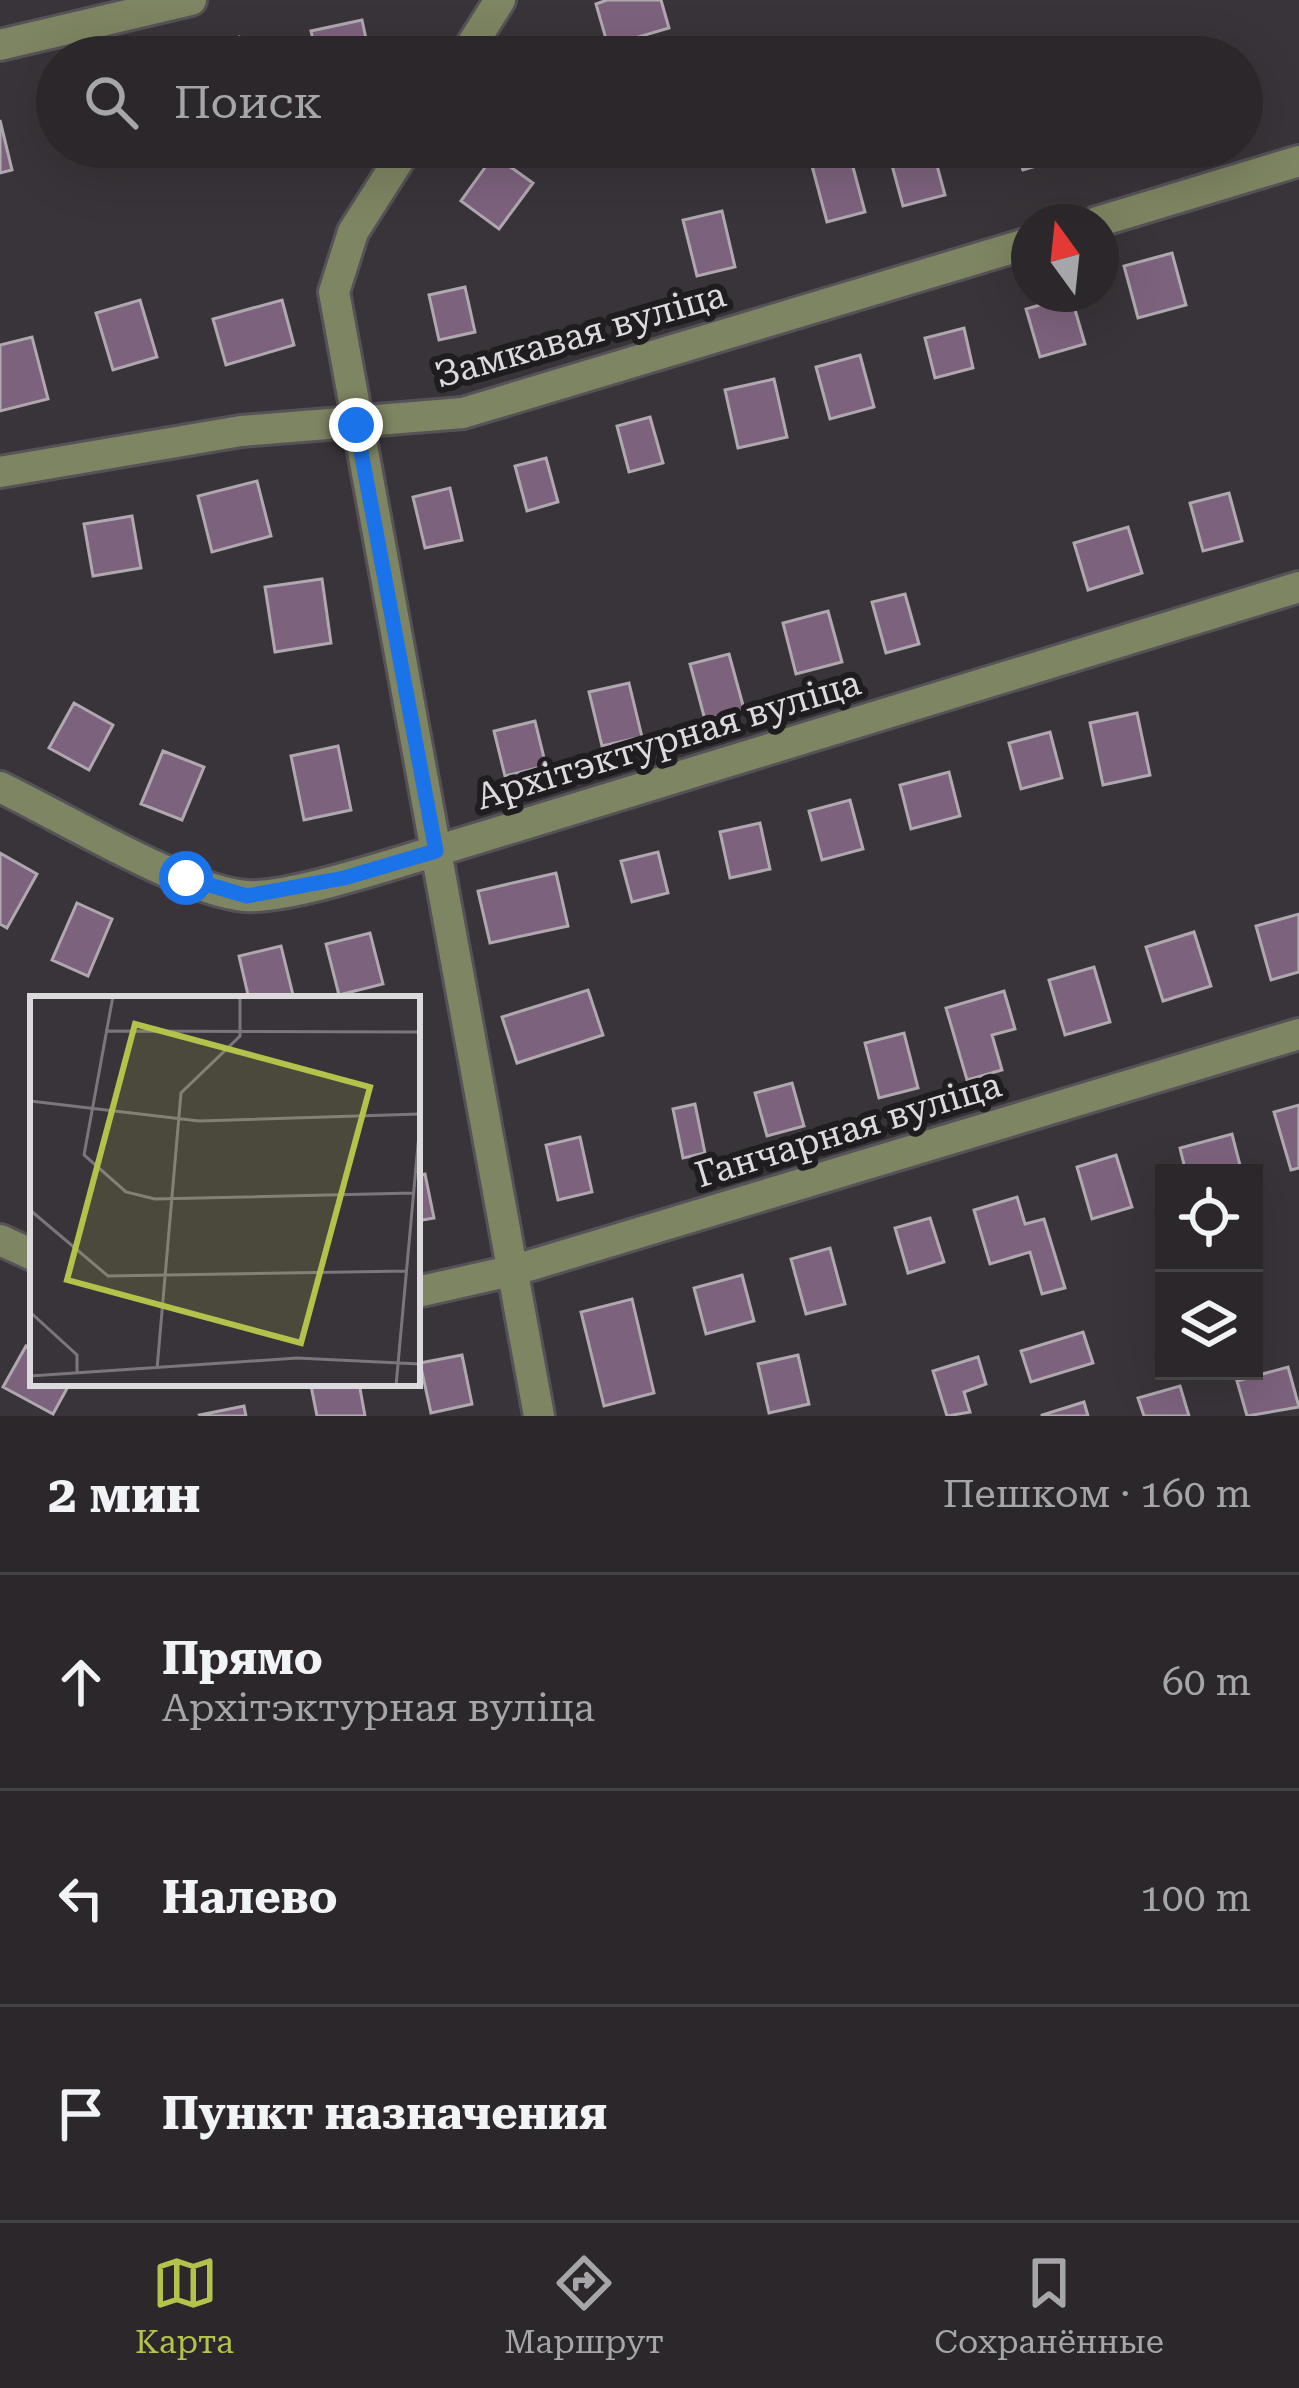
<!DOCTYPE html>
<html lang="ru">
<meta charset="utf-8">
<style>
body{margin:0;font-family:"Roboto Serif",serif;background:#373337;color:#f1f3f6}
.controls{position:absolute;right:36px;bottom:36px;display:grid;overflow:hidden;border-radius:0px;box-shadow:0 12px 48px #0002}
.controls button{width:108px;height:108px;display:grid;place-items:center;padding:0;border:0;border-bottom:3px solid #474447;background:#2b272b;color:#f1f3f6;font:60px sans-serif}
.compass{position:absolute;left:1011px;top:204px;width:108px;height:108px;border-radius:50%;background:#2b272b;box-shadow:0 12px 48px #0002;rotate:345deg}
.stop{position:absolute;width:36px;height:36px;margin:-27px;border:9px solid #1a73e8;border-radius:50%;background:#fff}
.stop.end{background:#1a73e8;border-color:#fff;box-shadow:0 3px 12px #0008}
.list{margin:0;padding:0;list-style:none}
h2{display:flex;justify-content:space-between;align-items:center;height:156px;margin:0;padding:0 48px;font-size:51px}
h2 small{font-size:39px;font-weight:400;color:#a6a5a9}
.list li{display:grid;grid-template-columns:78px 1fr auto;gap:36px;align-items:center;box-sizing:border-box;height:216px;padding:0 48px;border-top:3px solid #474447}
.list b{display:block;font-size:45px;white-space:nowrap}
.list p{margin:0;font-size:39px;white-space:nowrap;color:#a6a5a9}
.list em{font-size:39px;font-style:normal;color:#a6a5a9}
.icon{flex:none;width:66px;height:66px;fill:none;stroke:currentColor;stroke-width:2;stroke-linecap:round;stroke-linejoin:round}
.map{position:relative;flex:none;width:1299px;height:1416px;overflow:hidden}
.search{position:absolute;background:#2b272b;box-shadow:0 12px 48px #0002;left:36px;right:36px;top:36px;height:132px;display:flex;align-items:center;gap:30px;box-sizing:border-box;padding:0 42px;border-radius:66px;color:#a6a5a9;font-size:45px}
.sheet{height:804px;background:#2b272b}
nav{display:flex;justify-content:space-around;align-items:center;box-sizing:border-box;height:168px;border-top:3px solid #474447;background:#2b272b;font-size:33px;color:#a6a5a9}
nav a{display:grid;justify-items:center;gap:6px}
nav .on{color:#b3c24b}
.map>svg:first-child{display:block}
.building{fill:#7d627d;stroke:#afa9af;stroke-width:3}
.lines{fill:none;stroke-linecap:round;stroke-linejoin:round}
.minor-casing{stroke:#575257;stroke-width:36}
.minor{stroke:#7e8562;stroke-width:30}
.route{stroke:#1a73e8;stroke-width:15}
.labels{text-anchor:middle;stroke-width:12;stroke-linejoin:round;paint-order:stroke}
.street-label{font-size:36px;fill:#dddadd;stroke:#1f1d1f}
.inset-road{fill:none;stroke:#7b767b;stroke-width:3}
.view{fill:#b3c24b;fill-opacity:0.15;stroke:#b3c24b;stroke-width:6}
.inset-edge{fill:none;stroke:#dddadd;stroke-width:6}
</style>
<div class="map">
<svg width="1299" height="1416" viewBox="0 0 1299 1416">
<rect width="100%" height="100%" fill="#393439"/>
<path class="building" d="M607,0h54l8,28 -61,18 -12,-42z
M362,20l8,37h-53l-6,-26z
M239,37l5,20h-71v-1z
M0,120l12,50 -12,3z
M887,147h45l13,48 -42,11z
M1016,147h44l3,11 -40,12z
M494,155l39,28 -34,46 -38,-28z
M850,156l15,56 -38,10 -15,-56z
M722,211l13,56 -38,9 -14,-56z
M1172,253l14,52 -48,13 -14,-52z
M465,287l10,45 -36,8 -10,-45z
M1071,296l14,48 -45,13 -14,-48z
M140,300l17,57 -44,13 -17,-57z
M282,300l12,45 -68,20 -13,-46z
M964,328l9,40 -38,10 -10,-40z
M32,337l16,62 -48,12v-66z
M860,355l14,52 -44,12 -14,-52z
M774,379l13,58 -49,11 -13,-58z
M650,417l13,46 -34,9 -12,-46z
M546,458l12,44 -31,9 -12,-45z
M257,481l14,55 -59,16 -14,-56z
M450,488l12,52 -37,8 -12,-51z
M1229,493l13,48 -39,10 -13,-48z
M132,516l9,52 -48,8 -9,-52z
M1128,527l14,46 -54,17 -14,-47z
M322,579l9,64 -56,9 -10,-65z
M905,594l14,50 -33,9 -14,-51z
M828,611l14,51 -46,12 -13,-51z
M729,654l15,55 -39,11 -15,-56z
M629,683l13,54 -40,9 -13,-54z
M74,703l39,22 -24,45 -40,-22z
M1137,713l13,62 -47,10 -13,-62z
M535,721l11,45 -41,10 -11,-45z
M1050,732l12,46 -41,11 -12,-46z
M338,746l13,64 -47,10 -13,-64z
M163,751l41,16 -22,53 -41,-16z
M949,772l11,44 -49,13 -11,-44z
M850,800l13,49 -41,11 -13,-49z
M760,823l10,46 -40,9 -10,-46z
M658,852l10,41 -36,9 -11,-41z
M0,853l37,21 -30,54 -7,-4z
M556,873l12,53 -78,17 -12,-52z
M77,903l35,16 -24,57 -36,-16z
M1299,914v58l-28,8 -15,-54z
M1194,932l17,54 -48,15 -17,-54z
M370,933l13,51 -44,11 -13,-51z
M281,946l12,49 -44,4 -10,-43z
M1094,967l16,55 -45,13 -16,-55z
M588,990l15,45 -86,28 -15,-46z
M1004,991l11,38 -23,6 10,35 -35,10 -21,-72z
M904,1033l14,55 -39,10 -14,-55z
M792,1083l12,43 -37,10 -12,-43z
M695,1104l10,49 -22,5 -10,-49z
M1299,1105v63l-8,2 -17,-58z
M1232,1134l10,39h-56l-6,-25z
M580,1137l12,55 -34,8 -12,-55z
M1116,1155l16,52 -40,12 -15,-52z
M425,1174l9,44 -17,3v-45z
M1017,1197l8,27 19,-5 21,69 -23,6 -12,-42 -40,12 -16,-54z
M930,1218l14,44 -36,11 -13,-45z
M830,1248l15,56 -39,10 -15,-55z
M742,1275l12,46 -48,13 -12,-46z
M632,1299l22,94 -50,13 -23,-94z
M1083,1332l10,31 -62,19 -10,-31z
M26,1346l7,3v34h37l-17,31 -50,-27z
M462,1355l10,49 -41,9 -11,-50z
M798,1355l11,49 -40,9 -11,-49z
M978,1357l8,27 -22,8 6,20 -23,4 -14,-45z
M1288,1367l11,40 -52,9 -10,-35z
M328,1383h31l6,33h-48l-6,-30z
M1180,1386l9,30h-45l-6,-18z
M1084,1402l4,14h-46v-1z
M244,1406l2,10h-45l-1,-1z"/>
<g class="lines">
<defs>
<path id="minor" d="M0,45l191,-45
M464,57l36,-57
M407,147l-54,85 -19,60 205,1124
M1097,222l202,-61
M0,472l241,-41 222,-18 566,-170
M0,787c61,29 183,104 246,109 42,3 146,-32 190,-45l863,-264
M0,1240l33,15
M417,1292l98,-22 784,-236"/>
</defs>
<use href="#minor" class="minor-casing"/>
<use href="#minor" class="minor"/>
</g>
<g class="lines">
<path class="route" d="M186,878l61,18 97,-18 92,-27 -80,-426"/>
</g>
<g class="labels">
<g class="street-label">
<text transform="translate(580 334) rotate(-16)" y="13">Замкавая вуліца</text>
<text transform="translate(668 739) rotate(-17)" y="13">Архітэктурная вуліца</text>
<text transform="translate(848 1129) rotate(-17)" y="13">Ганчарная вуліца</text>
</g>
</g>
<g transform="translate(30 996)">
<rect width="390" height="390" fill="#393439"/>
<path class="inset-road" d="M83,0l-29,159 42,37 29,7 258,-6M75,35l315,1M0,105l169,20 221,-7M0,214l78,66 299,-5M0,316l47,43v18M127,373l24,-276 59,-57v-40M0,380l267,-18 123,6M366,390l24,-263"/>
<path class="view" d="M105,28l235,63 -69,256 -234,-63z"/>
<rect width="390" height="390" class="inset-edge"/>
</g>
</svg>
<div class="controls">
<button><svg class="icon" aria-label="locate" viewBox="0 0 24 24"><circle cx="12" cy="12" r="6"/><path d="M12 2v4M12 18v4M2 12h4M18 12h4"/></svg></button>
<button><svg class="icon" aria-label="layers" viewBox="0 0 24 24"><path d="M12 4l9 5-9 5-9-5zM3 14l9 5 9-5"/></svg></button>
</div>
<svg class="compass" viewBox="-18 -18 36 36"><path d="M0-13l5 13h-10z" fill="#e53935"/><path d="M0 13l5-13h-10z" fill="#a6a5a9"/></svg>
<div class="stop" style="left:186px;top:878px"></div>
<div class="stop end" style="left:356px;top:425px"></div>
<div class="search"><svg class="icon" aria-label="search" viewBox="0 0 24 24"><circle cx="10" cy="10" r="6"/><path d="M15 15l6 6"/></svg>Поиск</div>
</div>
<section class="sheet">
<h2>2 мин<small>Пешком · 160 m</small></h2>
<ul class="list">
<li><svg class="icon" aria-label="ahead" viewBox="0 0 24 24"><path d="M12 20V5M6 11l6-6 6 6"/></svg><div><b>Прямо</b><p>Архітэктурная вуліца</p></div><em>60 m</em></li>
<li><svg class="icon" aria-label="left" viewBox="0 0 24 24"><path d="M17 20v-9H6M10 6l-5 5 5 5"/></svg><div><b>Налево</b></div><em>100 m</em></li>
<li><svg class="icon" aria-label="arrive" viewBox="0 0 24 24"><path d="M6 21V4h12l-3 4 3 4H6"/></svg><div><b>Пункт назначения</b></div></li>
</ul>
</section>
<nav>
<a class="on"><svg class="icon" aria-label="map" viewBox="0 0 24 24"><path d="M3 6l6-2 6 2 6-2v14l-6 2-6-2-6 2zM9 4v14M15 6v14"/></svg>Карта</a>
<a><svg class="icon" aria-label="directions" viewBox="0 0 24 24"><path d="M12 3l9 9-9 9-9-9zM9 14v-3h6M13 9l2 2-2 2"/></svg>Маршрут</a>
<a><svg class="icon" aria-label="saved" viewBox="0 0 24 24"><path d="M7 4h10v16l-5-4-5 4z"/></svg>Сохранённые</a>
</nav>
